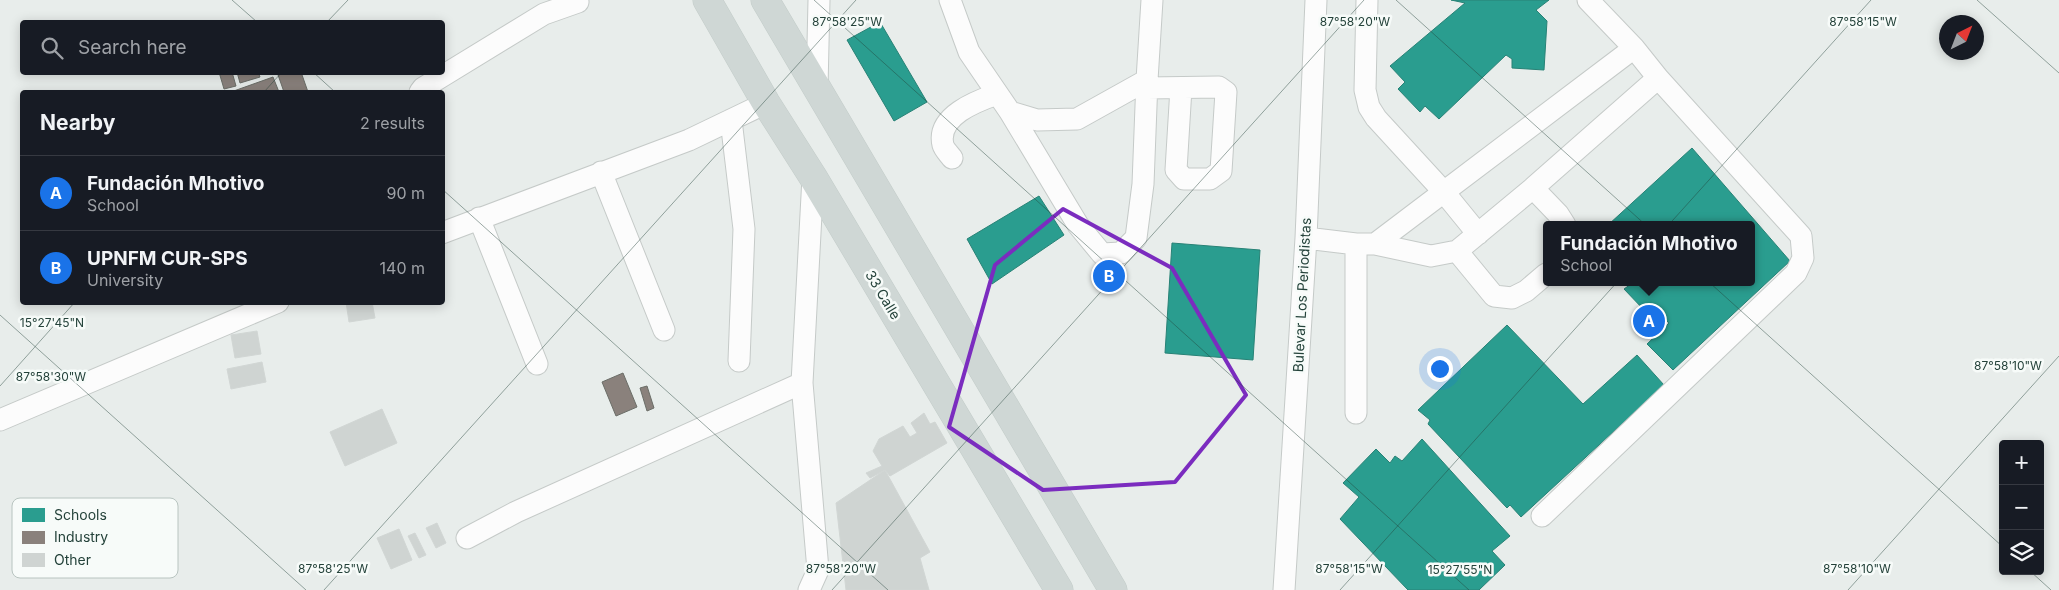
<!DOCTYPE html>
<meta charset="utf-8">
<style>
body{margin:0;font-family:Inter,sans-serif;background:#20242c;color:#f1f3f6}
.controls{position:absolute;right:15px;bottom:15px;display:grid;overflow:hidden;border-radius:5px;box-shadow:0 2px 12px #0003}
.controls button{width:45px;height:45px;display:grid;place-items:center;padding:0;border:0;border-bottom:1px solid #363941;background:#171b24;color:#f1f3f6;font:25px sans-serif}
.compass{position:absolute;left:1939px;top:15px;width:45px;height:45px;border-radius:50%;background:#171b24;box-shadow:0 2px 12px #0003;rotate:42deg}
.you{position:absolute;left:1439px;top:368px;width:18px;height:18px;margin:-12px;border:4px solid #fff;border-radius:50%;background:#1a73e8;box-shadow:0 0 0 8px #1a73e833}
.badge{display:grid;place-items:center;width:32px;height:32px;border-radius:50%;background:#1a73e8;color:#fff;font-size:16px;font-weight:700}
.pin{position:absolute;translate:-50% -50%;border:2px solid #fff;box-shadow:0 1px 5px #0006}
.popup{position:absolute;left:1543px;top:221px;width:212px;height:65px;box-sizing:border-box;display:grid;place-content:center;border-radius:5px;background:#171b24;filter:drop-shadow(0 1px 4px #0005);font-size:16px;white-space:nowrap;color:#9ea1a6}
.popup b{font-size:19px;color:#f1f3f6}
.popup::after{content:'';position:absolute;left:50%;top:100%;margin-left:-10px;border:10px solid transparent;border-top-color:#171b24}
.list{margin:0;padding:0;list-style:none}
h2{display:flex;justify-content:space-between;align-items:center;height:65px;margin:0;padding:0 20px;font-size:21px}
h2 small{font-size:16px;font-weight:400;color:#9ea1a6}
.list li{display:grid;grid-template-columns:32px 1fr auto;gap:15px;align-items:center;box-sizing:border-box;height:75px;padding:0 20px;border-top:1px solid #363941}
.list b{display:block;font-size:19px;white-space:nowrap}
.list p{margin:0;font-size:16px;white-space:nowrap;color:#9ea1a6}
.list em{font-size:16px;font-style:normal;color:#9ea1a6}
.icon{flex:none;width:28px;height:28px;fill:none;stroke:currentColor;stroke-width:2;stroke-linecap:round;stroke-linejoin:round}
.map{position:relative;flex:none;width:2059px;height:590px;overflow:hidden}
.search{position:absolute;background:#171b24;box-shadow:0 2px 12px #0003;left:20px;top:20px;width:425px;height:55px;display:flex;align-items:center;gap:12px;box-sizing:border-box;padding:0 18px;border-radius:5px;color:#9ea1a6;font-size:19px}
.panel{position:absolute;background:#171b24;box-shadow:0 2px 12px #0003;left:20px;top:90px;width:425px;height:215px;border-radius:5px}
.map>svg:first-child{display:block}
.schools{fill:#2a9d8f;stroke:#288276}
.industry{fill:#8a817c;stroke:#6b6e68}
.building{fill:#cfd4d2;stroke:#d1d6d4}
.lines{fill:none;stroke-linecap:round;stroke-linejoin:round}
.minor-casing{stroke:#c5cac8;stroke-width:23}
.major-casing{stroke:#c3ccc9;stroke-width:29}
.minor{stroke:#fcfcfc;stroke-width:21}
.major{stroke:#cfd7d5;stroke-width:28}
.marked{fill:none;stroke:#7b2cbf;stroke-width:4;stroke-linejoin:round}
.ticks{fill:none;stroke:#24423a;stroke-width:1;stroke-opacity:0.45}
.labels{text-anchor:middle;stroke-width:5;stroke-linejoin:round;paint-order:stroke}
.street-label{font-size:14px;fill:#24423a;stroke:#f7fbf9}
.key{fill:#f7fbf9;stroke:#b8c4c0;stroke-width:1}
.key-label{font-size:14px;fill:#24423a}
.ticks-label{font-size:12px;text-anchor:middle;fill:#24423a;stroke:#f7fbf9;stroke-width:5;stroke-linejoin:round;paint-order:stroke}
</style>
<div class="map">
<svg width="2059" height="590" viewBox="0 0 2059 590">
<rect width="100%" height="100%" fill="#e8edeb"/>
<path class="schools" d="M1451,0h98l-13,10 11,11 -3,49 -32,-2v-9l-6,-4 -67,64 -14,-13 -5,6 -22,-23 7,-7 -15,-16 75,-63z
M880,22l47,80 -33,19 -47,-81z
M1692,148l98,113 -117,109 -26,-26 22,-21 -19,-18 -6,5 -20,-21 7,-5 -2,-2h123v-57h-144z
M1039,196l25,39 -72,49 -25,-45z
M1172,243l88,7 -7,110 -88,-7z
M1507,325l76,79 54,-49 27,30 -143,132 -11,-12 -3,3 -79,-84 2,-4 -12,-10z
M1422,439l88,97 -18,15 13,14 -26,25h-71l-68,-71 19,-22 -16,-14 33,-34 14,14 5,-7 7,5z"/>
<path class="industry" d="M219,72h13l4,14 -12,3z
M237,72h21l2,5 -20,6z
M277,72h24l7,20h-24z
M273,77l6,15h-48z
M623,373l14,34 -21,9 -14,-34z
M647,386l7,22 -7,3 -7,-23z"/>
<path class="building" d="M346,302h26l3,16 -26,4z
M257,331l4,23 -26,4 -4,-23z
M262,362l4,20 -35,7 -4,-20z
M382,409l15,34 -52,23 -15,-34z
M924,413l6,11 5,-2 12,21 -57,33 -5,-6 -15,8 -4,-5 16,-7 -9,-15 6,-12 24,-13 7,11 7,-4 -6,-10z
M885,470l45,82 -10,6 9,32h-83l-10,-87z
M437,523l9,20 -10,5 -10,-20z
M399,529l13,31 -21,9 -14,-31z
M415,533l11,22 -7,3 -11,-22z"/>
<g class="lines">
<defs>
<path id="minor" d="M950,0l19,52 41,60 27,8 40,-1 70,-39 5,-80
M1367,0l-2,90 4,17 7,11 67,73 35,43
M817,88l2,-88
M1147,88l72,-1 7,5 -5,79 -11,8h-26l-8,-9 5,-82
M420,92l3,-4 121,-74 34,-12
M1010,112l68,113 24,29 19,-1 15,-15 7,-54 4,-104
M731,120l13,109 -5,132
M952,158c-3,-4 -8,-9 -9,-13 -7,-29 34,-44 54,-51
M601,172l63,158
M1533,188l25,26 7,11
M479,218l58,146
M442,233l247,-93 77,-37
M1306,238l50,6h19l56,12 26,-5 76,-63 125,-110 -24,-30 -46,-48
M1375,244l259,-196
M1457,251l37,45 18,2 14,-7 20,-17
M1356,413v-169
M0,420l278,-118
M1542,516l254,-243 7,-15 -2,-22 -143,-158
M467,538l49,-26 286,-129
M809,590l9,-20 -16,-187 11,-206
M1284,590l22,-352 10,-238"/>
<path id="major" d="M707,0l59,103 47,74 246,413
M765,0l348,590"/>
</defs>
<use href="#minor" class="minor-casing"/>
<use href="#major" class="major-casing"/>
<use href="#minor" class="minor"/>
<use href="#major" class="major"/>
</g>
<path class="marked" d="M1063,209l109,59 74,127 -71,87 -132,8 -94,-63 46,-162z"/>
<path class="ticks" d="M232,0l25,22M814,0l655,590M1396,0l607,547M1977,0l82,73M327,22l21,-22M313,72l22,20M264,92l18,-20M442,189l446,401M0,315l306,275M0,386l75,-84M2030,571l21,19M324,590l532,-590M832,590l532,-590M1340,590l531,-590M1848,590l211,-234"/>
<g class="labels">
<g class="street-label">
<text transform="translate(883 295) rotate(59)" y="5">33 Calle</text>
<text transform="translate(1302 295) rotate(-87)" y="5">Bulevar Los Periodistas</text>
</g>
</g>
<rect x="12" y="498" width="166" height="80" rx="8" class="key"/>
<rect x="22" y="508" width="23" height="14" fill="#2a9d8f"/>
<rect x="22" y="531" width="23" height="13" fill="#8a817c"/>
<rect x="22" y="553" width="23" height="14" fill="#cfd4d2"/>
<g class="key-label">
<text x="54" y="520">Schools</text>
<text x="54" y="542">Industry</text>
<text x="54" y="565">Other</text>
</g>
<g class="ticks-label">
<text x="847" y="26">87°58'25"W</text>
<text x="1355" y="26">87°58'20"W</text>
<text x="1863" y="26">87°58'15"W</text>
<text x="52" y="327">15°27'45"N</text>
<text x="2008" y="370">87°58'10"W</text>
<text x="51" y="381">87°58'30"W</text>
<text x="333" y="573">87°58'25"W</text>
<text x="841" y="573">87°58'20"W</text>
<text x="1349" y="573">87°58'15"W</text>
<text x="1857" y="573">87°58'10"W</text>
<text x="1460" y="574">15°27'55"N</text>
</g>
</svg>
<div class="controls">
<button>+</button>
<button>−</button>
<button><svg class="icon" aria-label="layers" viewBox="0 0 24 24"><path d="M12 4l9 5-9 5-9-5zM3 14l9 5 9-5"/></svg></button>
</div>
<svg class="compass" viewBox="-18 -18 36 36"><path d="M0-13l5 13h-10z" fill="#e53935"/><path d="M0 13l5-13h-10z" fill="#9ea1a6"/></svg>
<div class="you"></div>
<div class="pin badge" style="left:1649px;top:321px">A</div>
<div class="popup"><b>Fundación Mhotivo</b>School</div>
<div class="pin badge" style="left:1109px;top:276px">B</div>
<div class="search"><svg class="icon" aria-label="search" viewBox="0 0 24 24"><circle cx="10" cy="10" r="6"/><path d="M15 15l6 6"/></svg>Search here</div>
<section class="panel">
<h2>Nearby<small>2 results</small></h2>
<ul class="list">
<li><span class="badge">A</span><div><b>Fundación Mhotivo</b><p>School</p></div><em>90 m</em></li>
<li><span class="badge">B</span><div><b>UPNFM CUR-SPS</b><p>University</p></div><em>140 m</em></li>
</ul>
</section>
</div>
